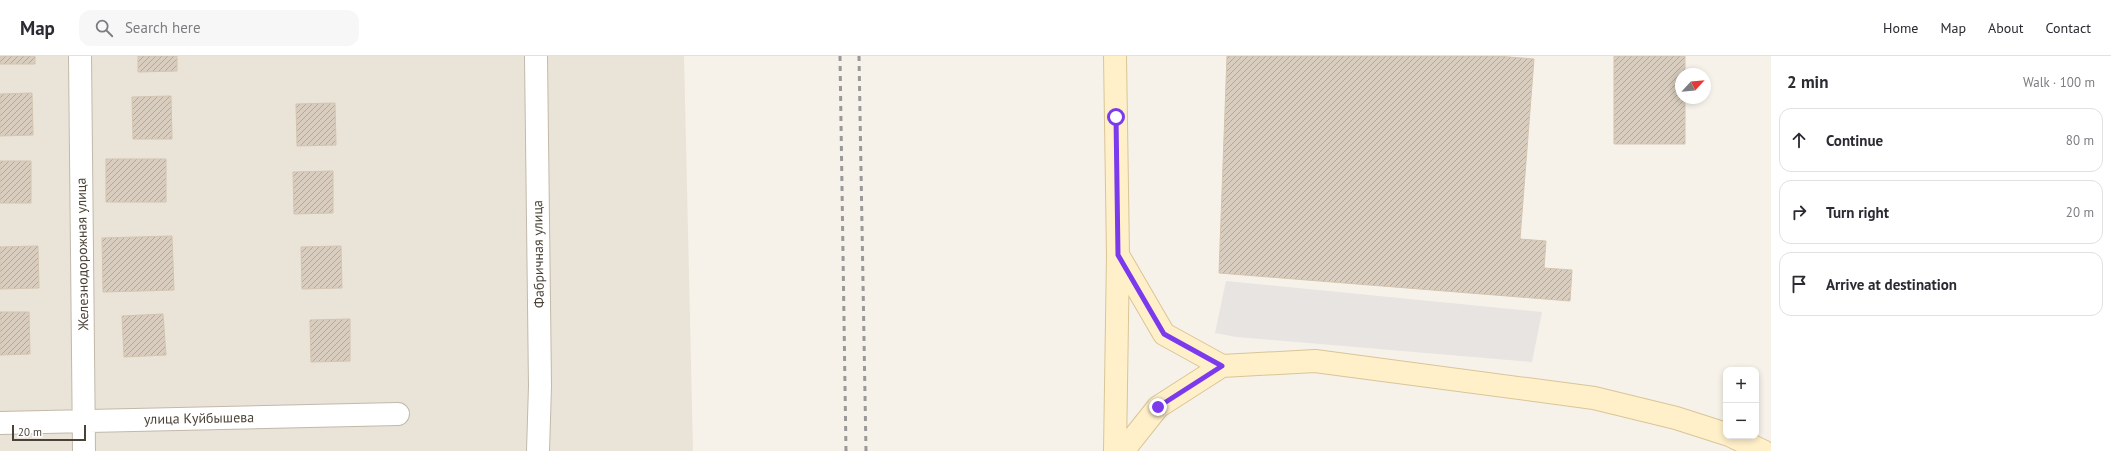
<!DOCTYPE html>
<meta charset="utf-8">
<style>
body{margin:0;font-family:"PT Sans",sans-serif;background:#f7f7f7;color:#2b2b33}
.controls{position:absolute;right:12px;bottom:12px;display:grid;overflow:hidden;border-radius:8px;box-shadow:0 2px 6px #0003}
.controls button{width:36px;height:36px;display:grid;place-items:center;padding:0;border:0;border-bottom:1px solid #e1e1e2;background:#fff;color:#2b2b33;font:20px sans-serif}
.compass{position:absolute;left:1675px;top:12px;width:36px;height:36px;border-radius:50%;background:#fff;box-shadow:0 2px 6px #0003;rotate:64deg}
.scale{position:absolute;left:12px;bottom:10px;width:74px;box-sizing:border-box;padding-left:4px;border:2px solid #4a4237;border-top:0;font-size:11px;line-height:14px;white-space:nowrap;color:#4a4237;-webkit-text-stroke:3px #fff;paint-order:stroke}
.stop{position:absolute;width:12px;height:12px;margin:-9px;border:3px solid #7c3aed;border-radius:50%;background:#fff}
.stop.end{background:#7c3aed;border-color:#fff;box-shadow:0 1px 4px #0008}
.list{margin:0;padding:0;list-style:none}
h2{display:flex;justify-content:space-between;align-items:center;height:52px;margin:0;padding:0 16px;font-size:17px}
h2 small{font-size:13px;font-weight:400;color:#7c7c81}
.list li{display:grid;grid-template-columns:26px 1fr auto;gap:12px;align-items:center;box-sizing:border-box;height:64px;margin:0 8px 8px;padding:0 8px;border:1px solid #e1e1e2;border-radius:12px}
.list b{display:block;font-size:15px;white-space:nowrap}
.list em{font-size:13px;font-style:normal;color:#7c7c81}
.icon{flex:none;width:22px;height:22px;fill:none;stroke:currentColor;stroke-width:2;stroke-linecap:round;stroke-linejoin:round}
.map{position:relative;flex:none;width:1771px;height:395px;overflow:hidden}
header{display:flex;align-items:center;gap:24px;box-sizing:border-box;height:56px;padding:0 20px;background:#fff;border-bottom:1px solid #e1e1e2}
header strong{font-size:19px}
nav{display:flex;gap:22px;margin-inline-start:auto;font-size:14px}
.search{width:280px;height:36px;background:#f7f7f7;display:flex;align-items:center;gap:10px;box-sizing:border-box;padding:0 14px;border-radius:12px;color:#7c7c81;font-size:15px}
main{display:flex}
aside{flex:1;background:#fff}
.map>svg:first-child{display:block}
.residential{fill:#eae3d7}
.parking{fill:#e7e4e1}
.building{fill:url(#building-hatch);stroke:#d4c5b0}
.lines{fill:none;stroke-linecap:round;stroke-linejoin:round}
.street-casing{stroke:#c2b9ab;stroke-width:24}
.secondary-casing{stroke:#d9c596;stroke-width:24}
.street{stroke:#fff;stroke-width:22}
.secondary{stroke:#fff0ca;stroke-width:22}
.rail{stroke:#999;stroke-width:3;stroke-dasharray:5 5;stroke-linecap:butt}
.route{stroke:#7c3aed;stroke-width:5}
.labels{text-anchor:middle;stroke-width:3.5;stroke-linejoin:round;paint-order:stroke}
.street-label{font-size:14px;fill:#4a4237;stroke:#fff}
</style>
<header>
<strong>Map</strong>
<div class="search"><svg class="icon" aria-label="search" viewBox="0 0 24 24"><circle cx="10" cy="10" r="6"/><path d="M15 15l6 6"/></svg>Search here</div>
<nav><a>Home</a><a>Map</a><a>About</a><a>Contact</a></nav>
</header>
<main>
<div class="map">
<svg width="1771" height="395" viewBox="0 0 1771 395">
<defs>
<pattern id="building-hatch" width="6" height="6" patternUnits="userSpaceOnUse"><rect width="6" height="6" fill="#d8cdbe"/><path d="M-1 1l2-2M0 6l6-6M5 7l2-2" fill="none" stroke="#b1a89b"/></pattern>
</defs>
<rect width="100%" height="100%" fill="#f6f2ea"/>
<path class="residential" d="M0,0h684l9,395h-693z"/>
<path class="parking" d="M1226,225l316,31 -10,50 -296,-25 -21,-4z"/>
<path class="building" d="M0,0h35v8h-35z
M138,0h39v15l-39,1z
M1227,0h270l37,3 -14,180 26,2 -2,27 28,2 -2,31 -351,-28z
M1614,0h71v18h-4v24h4v46h-71z
M32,37l1,42 -33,1v-42z
M171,40l1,43h-39l-1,-42z
M335,47l1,42 -39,1 -1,-42z
M106,103h60v43h-60z
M0,105h31v42h-31z
M333,115v42l-39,1 -1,-42z
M172,180l2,54 -71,2 -1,-54z
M38,190l1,42 -39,1v-42z
M341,190l1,42 -40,1 -1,-42z
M0,256h29l1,42 -30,1z
M163,258l3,41 -42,2 -2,-41z
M350,263v42l-39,1 -1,-42z"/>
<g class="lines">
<defs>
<path id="street" d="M80,0l4,395
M536,0l4,330 -2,65
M0,367l398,-9"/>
<path id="secondary" d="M1115,0l3,199 -3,196
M1118,199l46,79 58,32
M1731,380l32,15
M1123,395l35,-44 64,-41 93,-5 279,37 82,20 50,16"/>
</defs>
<use href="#street" class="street-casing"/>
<use href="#secondary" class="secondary-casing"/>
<use href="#street" class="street"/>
<use href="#secondary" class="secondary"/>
<path class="rail" d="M840,0l6,395
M859,0l7,395"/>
</g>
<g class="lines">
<path class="route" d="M1116,61l2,138 46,79 58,32 -64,41"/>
</g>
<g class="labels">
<g class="street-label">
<text transform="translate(82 198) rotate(-91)" y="5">Железнодорожная улица</text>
<text transform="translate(538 198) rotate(-91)" y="5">Фабричная улица</text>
<text transform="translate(199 362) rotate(-1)" y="5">улица Куйбышева</text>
</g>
</g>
</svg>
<div class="controls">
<button>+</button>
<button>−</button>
</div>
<svg class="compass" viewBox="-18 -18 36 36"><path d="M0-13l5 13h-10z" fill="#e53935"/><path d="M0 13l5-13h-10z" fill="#7c7c81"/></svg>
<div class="scale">20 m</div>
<div class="stop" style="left:1116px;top:61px"></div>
<div class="stop end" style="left:1158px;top:351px"></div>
</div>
<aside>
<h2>2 min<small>Walk · 100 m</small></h2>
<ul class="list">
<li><svg class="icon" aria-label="ahead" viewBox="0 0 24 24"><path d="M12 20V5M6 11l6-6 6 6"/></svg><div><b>Continue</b></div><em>80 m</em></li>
<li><svg class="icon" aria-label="right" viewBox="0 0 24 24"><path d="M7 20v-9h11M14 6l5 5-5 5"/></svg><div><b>Turn right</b></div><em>20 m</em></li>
<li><svg class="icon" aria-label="arrive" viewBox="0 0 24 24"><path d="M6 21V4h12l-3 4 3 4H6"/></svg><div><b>Arrive at destination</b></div></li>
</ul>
</aside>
</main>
